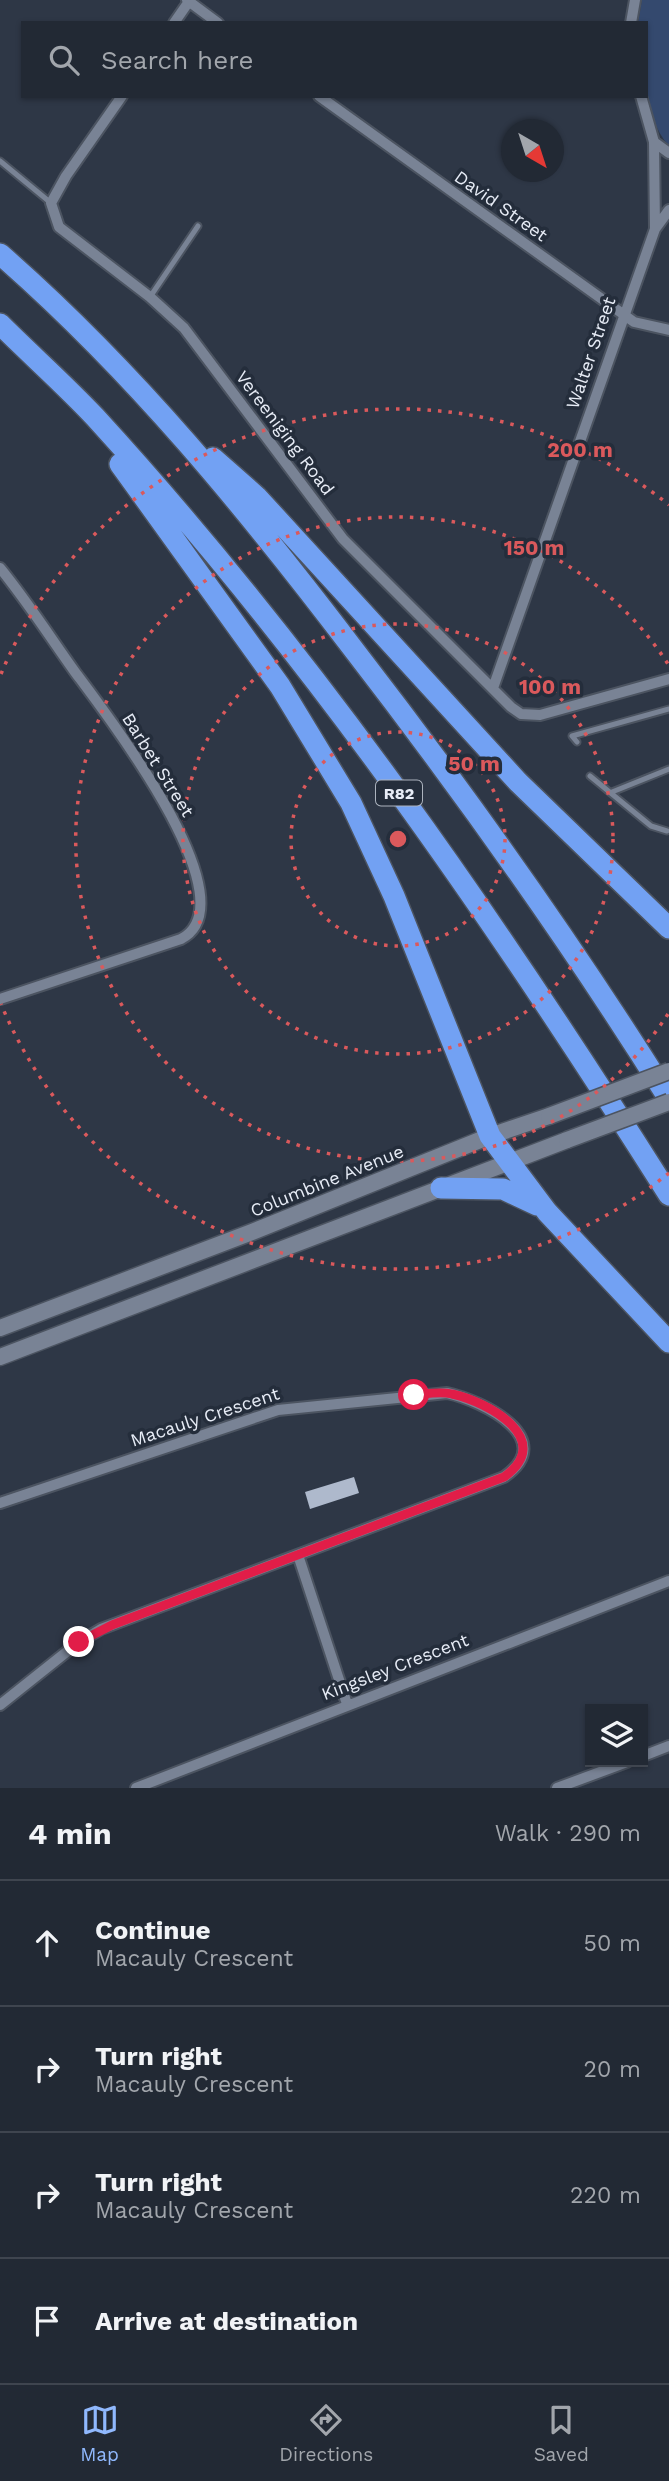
<!DOCTYPE html>
<meta charset="utf-8">
<style>
body{margin:0;font-family:"Work Sans",sans-serif;background:#2e3540;color:#f1f3f6}
.controls{position:absolute;right:21px;bottom:21px;display:grid;overflow:hidden;border-radius:0px;box-shadow:0 2px 5px #0004}
.controls button{width:63px;height:63px;display:grid;place-items:center;padding:0;border:0;border-bottom:2px solid #3f454f;background:#222934;color:#f1f3f6;font:35px sans-serif}
.compass{position:absolute;left:501px;top:119px;width:63px;height:63px;border-radius:50%;background:#222934;box-shadow:0 2px 5px #0004;rotate:141deg}
.stop{position:absolute;width:21px;height:21px;margin:-16px;border:5px solid #e11d48;border-radius:50%;background:#fff}
.stop.end{background:#e11d48;border-color:#fff;box-shadow:0 2px 7px #0008}
.list{margin:0;padding:0;list-style:none}
h2{display:flex;justify-content:space-between;align-items:center;height:91px;margin:0;padding:0 28px;font-size:30px}
h2 small{font-size:23px;font-weight:400;color:#a2a6ac}
.list li{display:grid;grid-template-columns:46px 1fr auto;gap:21px;align-items:center;box-sizing:border-box;height:126px;padding:0 28px;border-top:2px solid #3f454f}
.list b{display:block;font-size:26px;white-space:nowrap}
.list p{margin:0;font-size:23px;white-space:nowrap;color:#a2a6ac}
.list em{font-size:23px;font-style:normal;color:#a2a6ac}
.icon{flex:none;width:38px;height:38px;fill:none;stroke:currentColor;stroke-width:2;stroke-linecap:round;stroke-linejoin:round}
.map{position:relative;flex:none;width:669px;height:1788px;overflow:hidden}
.search{position:absolute;background:#222934;box-shadow:0 2px 5px #0004;left:21px;right:21px;top:21px;height:77px;display:flex;align-items:center;gap:18px;box-sizing:border-box;padding:0 24px;border-radius:0px;color:#a2a6ac;font-size:26px}
.sheet{height:595px;background:#222934}
nav{display:flex;justify-content:space-around;align-items:center;box-sizing:border-box;height:98px;border-top:2px solid #3f454f;background:#222934;font-size:19px;color:#a2a6ac}
nav a{display:grid;justify-items:center;gap:4px}
nav .on{color:#90b8fd}
.map>svg:first-child{display:block}
.green{fill:#34496e}
.building{fill:#aeb9cc}
.lines{fill:none;stroke-linecap:round;stroke-linejoin:round}
.lane-casing{stroke:#4c5461;stroke-width:9}
.street-casing{stroke:#4c5461;stroke-width:14}
.secondary-casing{stroke:#4c5461;stroke-width:19}
.highway-casing{stroke:#4c5461;stroke-width:24}
.lane{stroke:#798395;stroke-width:5}
.street{stroke:#798395;stroke-width:10}
.secondary{stroke:#798395;stroke-width:16}
.highway{stroke:#72a1f3;stroke-width:21}
.secondary-bridge-casing{stroke:#4c5461;stroke-width:19;stroke-linecap:butt}
.secondary-bridge{stroke:#798395;stroke-width:16}
.route{stroke:#e11d48;stroke-width:9}
.ring{fill:none;stroke:#da595c;stroke-width:3.5;stroke-dasharray:3.5 7}
.labels{text-anchor:middle;stroke-width:7;stroke-linejoin:round;paint-order:stroke}
.shield{fill:#242d3b;stroke:#acb3be;stroke-width:2}
.shield-label{font-size:16px;font-weight:bold;fill:#e7ecf6}
.street-label{font-size:18px;fill:#e7ecf6;stroke:#242d3b}
.centre{fill:#da595c;stroke:#242d3b;stroke-width:3.5}
.ring-label{font-size:21px;text-anchor:middle;font-weight:bold;fill:#da595c;stroke:#242d3b;stroke-width:7;stroke-linejoin:round;paint-order:stroke}
</style>
<div class="map">
<svg width="669" height="1788" viewBox="0 0 669 1788">
<rect width="100%" height="100%" fill="#2e3746"/>
<path class="green" d="M642,0h27v146c-29,-34 -23,-81 -23,-123h-8z"/>
<path class="building" d="M354,1477l5,16 -49,16 -5,-17z"/>
<g class="lines">
<defs>
<path id="lane" d="M0,161l51,42
M150,297l48,-71
M577,742l-5,-6 97,-27
M590,776l61,50 16,5
M612,792l57,-23"/>
<path id="street" d="M187,0l31,23
M174,23l16,-23
M631,23l4,-23
M122,96l-56,80 -15,27 8,24 91,70 34,31 159,211 168,168 10,7 19,1 129,-36
M319,96l315,226 35,8
M641,96l13,46 15,11
M654,142l1,87
M0,568c27,33 50,69 75,104 29,39 178,230 106,267l-181,60
M493,688l162,-459 14,-19
M0,1503l278,-93 169,-17c37,8 112,46 57,84l-403,152 -22,13 -79,63
M298,1555l49,149
M643,1756l26,-10
M136,1788l533,-207
M557,1788l70,-26"/>
<path id="secondary" d="M0,1328l252,-96 238,-96 59,-20
M0,1357l567,-217"/>
<path id="highway" d="M0,254c134,117 246,254 354,396 112,145 218,294 315,449
M0,324c31,31 65,61 95,93 218,238 402,506 574,778
M213,458l44,39 261,285 151,146
M120,464l160,222 71,117 43,93 96,240 57,76 122,130
M441,1188l62,1 34,16"/>
</defs>
<use href="#lane" class="lane-casing"/>
<use href="#street" class="street-casing"/>
<use href="#secondary" class="secondary-casing"/>
<use href="#highway" class="highway-casing"/>
<use href="#lane" class="lane"/>
<use href="#street" class="street"/>
<use href="#secondary" class="secondary"/>
<use href="#highway" class="highway"/>
<defs>
<path id="secondary-bridge" d="M549,1116l120,-45
M567,1140l102,-38"/>
</defs>
<use href="#secondary-bridge" class="secondary-bridge-casing"/>
<use href="#secondary-bridge" class="secondary-bridge"/>
</g>
<g class="lines">
<path class="route" d="M79,1642l33,-17 392,-148c52,-37 -15,-75 -52,-83 -12,-3 -26,0 -38,1"/>
</g>
<g class="ring">
<circle cx="398" cy="839" r="107"/>
<circle cx="398" cy="839" r="215"/>
<path d="M668 1014A322 322 0 1 1 668 664"/>
<path d="M669 1173A430 430 0 0 1 1 1004M1 674A430 430 0 0 1 669 505"/>
</g>
<g class="labels">
<rect class="shield" x="376" y="780.5" width="46" height="25" rx="5"/>
<g class="shield-label">
<text x="399" y="799">R82</text>
</g>
<g class="street-label">
<text transform="translate(501 206) rotate(35)" y="6">David Street</text>
<text transform="translate(591 353) rotate(-71)" y="6">Walter Street</text>
<text transform="translate(285 433) rotate(53)" y="6">Vereeniging Road</text>
<text transform="translate(158 765) rotate(58)" y="6">Barbet Street</text>
<text transform="translate(327 1181) rotate(-22)" y="6">Columbine Avenue</text>
<text transform="translate(205 1417) rotate(-18)" y="6">Macauly Crescent</text>
<text transform="translate(395 1667) rotate(-21)" y="6">Kingsley Crescent</text>
</g>
</g>
<circle cx="398" cy="839" r="10" class="centre"/>
<g class="ring-label">
<text x="580" y="457">200 m</text>
<text x="534" y="555">150 m</text>
<text x="550" y="694">100 m</text>
<text x="474" y="771">50 m</text>
</g>
</svg>
<div class="controls">
<button><svg class="icon" aria-label="layers" viewBox="0 0 24 24"><path d="M12 4l9 5-9 5-9-5zM3 14l9 5 9-5"/></svg></button>
</div>
<svg class="compass" viewBox="-18 -18 36 36"><path d="M0-13l5 13h-10z" fill="#e53935"/><path d="M0 13l5-13h-10z" fill="#a2a6ac"/></svg>
<div class="stop" style="left:414px;top:1395px"></div>
<div class="stop end" style="left:79px;top:1642px"></div>
<div class="search"><svg class="icon" aria-label="search" viewBox="0 0 24 24"><circle cx="10" cy="10" r="6"/><path d="M15 15l6 6"/></svg>Search here</div>
</div>
<section class="sheet">
<h2>4 min<small>Walk · 290 m</small></h2>
<ul class="list">
<li><svg class="icon" aria-label="ahead" viewBox="0 0 24 24"><path d="M12 20V5M6 11l6-6 6 6"/></svg><div><b>Continue</b><p>Macauly Crescent</p></div><em>50 m</em></li>
<li><svg class="icon" aria-label="right" viewBox="0 0 24 24"><path d="M7 20v-9h11M14 6l5 5-5 5"/></svg><div><b>Turn right</b><p>Macauly Crescent</p></div><em>20 m</em></li>
<li><svg class="icon" aria-label="right" viewBox="0 0 24 24"><path d="M7 20v-9h11M14 6l5 5-5 5"/></svg><div><b>Turn right</b><p>Macauly Crescent</p></div><em>220 m</em></li>
<li><svg class="icon" aria-label="arrive" viewBox="0 0 24 24"><path d="M6 21V4h12l-3 4 3 4H6"/></svg><div><b>Arrive at destination</b></div></li>
</ul>
</section>
<nav>
<a class="on"><svg class="icon" aria-label="map" viewBox="0 0 24 24"><path d="M3 6l6-2 6 2 6-2v14l-6 2-6-2-6 2zM9 4v14M15 6v14"/></svg>Map</a>
<a><svg class="icon" aria-label="directions" viewBox="0 0 24 24"><path d="M12 3l9 9-9 9-9-9zM9 14v-3h6M13 9l2 2-2 2"/></svg>Directions</a>
<a><svg class="icon" aria-label="saved" viewBox="0 0 24 24"><path d="M7 4h10v16l-5-4-5 4z"/></svg>Saved</a>
</nav>
